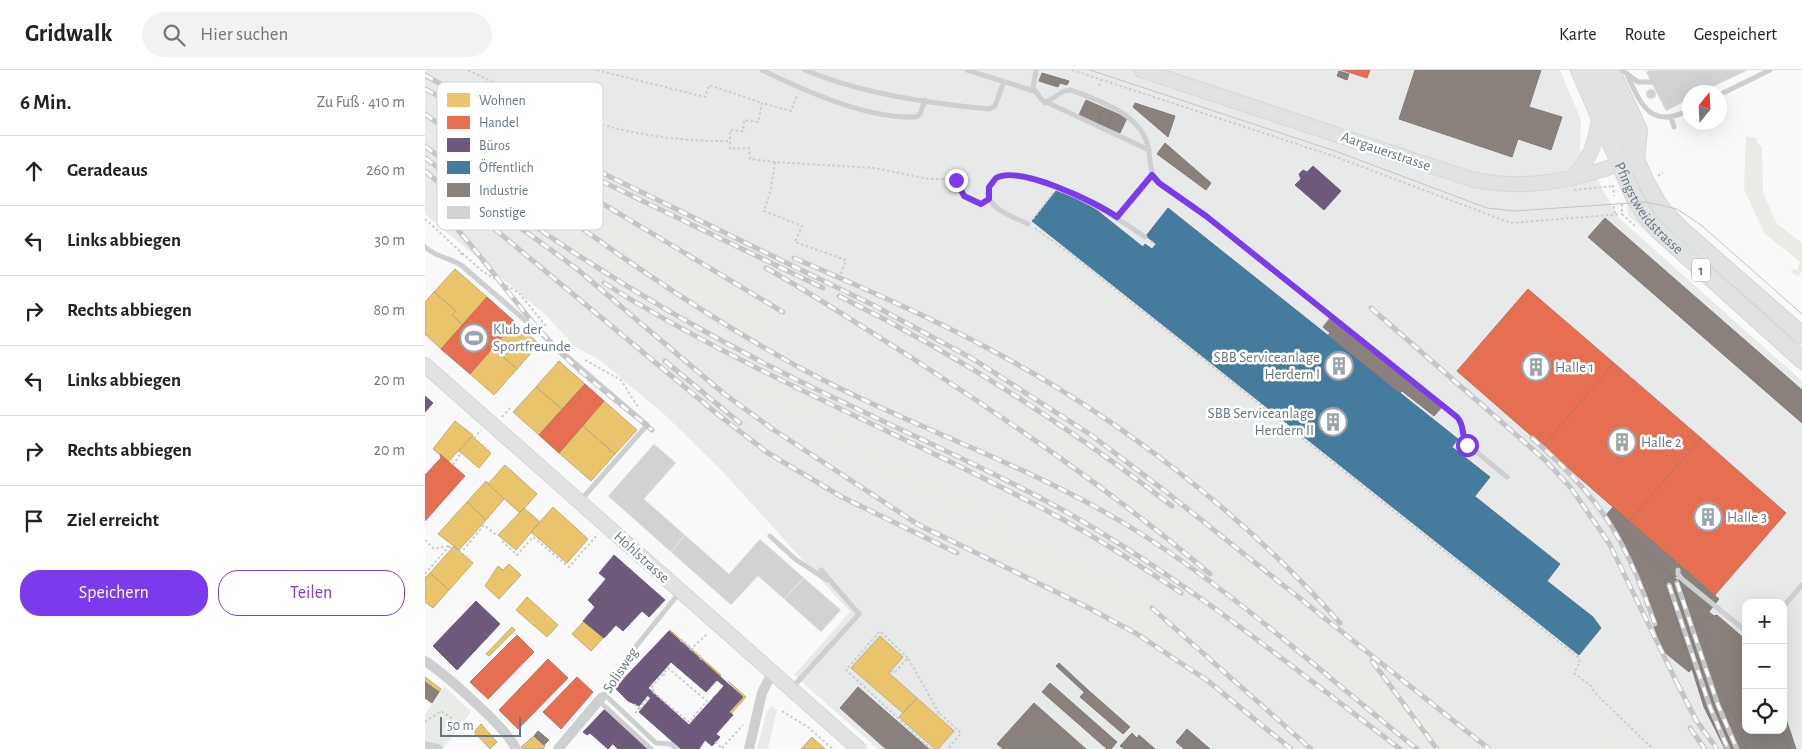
<!DOCTYPE html>
<html lang="de">
<meta charset="utf-8">
<style>
body{margin:0;font-family:"Alegreya Sans",sans-serif;background:#f2f2f2;color:#222}
.controls{position:absolute;right:15px;bottom:15px;display:grid;overflow:hidden;border-radius:10px;box-shadow:0 5px 20px #0002}
.controls button{width:45px;height:45px;display:grid;place-items:center;padding:0;border:0;border-bottom:1px solid #e0e0e0;background:#fff;color:#222;font:25px sans-serif}
.compass{position:absolute;left:1257px;top:15px;width:45px;height:45px;border-radius:50%;background:#fff;box-shadow:0 5px 20px #0002;rotate:18deg}
.scale{position:absolute;left:15px;bottom:12px;width:81px;box-sizing:border-box;padding-left:5px;border:2px solid #657683;border-top:0;font-size:14px;line-height:18px;white-space:nowrap;color:#657683;-webkit-text-stroke:4px #fff;paint-order:stroke}
.stop{position:absolute;width:15px;height:15px;margin:-11px;border:4px solid #7c3aed;border-radius:50%;background:#fff}
.stop.end{background:#7c3aed;border-color:#fff;box-shadow:0 1px 5px #0008}
.list{margin:0;padding:0;list-style:none}
h2{display:flex;justify-content:space-between;align-items:center;height:65px;margin:0;padding:0 20px;font-size:21px}
h2 small{font-size:16px;font-weight:400;color:#767676}
.list li{display:grid;grid-template-columns:32px 1fr auto;gap:15px;align-items:center;box-sizing:border-box;height:70px;padding:0 20px;border-top:1px solid #e0e0e0}
.list b{display:block;font-size:19px;white-space:nowrap}
.list em{font-size:16px;font-style:normal;color:#767676}
.actions{display:flex;gap:10px;padding:15px 20px}
.actions a{flex:1;padding:11px 0;border:1px solid #7c3aed;border-radius:20px;text-align:center;font-size:18px;color:#7c3aed}
.actions .main{background:#7c3aed;color:#fff}
.icon{flex:none;width:28px;height:28px;fill:none;stroke:currentColor;stroke-width:2;stroke-linecap:round;stroke-linejoin:round}
.map{position:relative;flex:none;width:1377px;height:679px;overflow:hidden}
header{display:flex;align-items:center;gap:30px;box-sizing:border-box;height:70px;padding:0 25px;background:#fff;border-bottom:1px solid #e0e0e0}
header strong{font-size:24px}
nav{display:flex;gap:28px;margin-inline-start:auto;font-size:18px}
.search{width:350px;height:45px;background:#f2f2f2;display:flex;align-items:center;gap:12px;box-sizing:border-box;padding:0 18px;border-radius:28px;color:#767676;font-size:19px}
main{display:flex}
aside{flex:1;background:#fff}
.map>svg:first-child{display:block}
.built{fill:#e8e9e9;fill-rule:evenodd}
.green{fill:#e8ebe6}
.homes{fill:#e9c46a;stroke:#c1ad72}
.shops{fill:#e76f51;stroke:#c07160}
.offices{fill:#6d597a;stroke:#6b627d;fill-rule:evenodd}
.public{fill:#457b9d;stroke:#4f7a95}
.industry{fill:#8a817c;stroke:#7f7e7e;fill-rule:evenodd}
.building{fill:#d0d2d3;stroke:#e8e8e8}
.lines{fill:none;stroke-linecap:round;stroke-linejoin:round}
.secondary-casing{stroke:#d5d6d7;stroke-width:16}
.primary-casing{stroke:#d5d6d7;stroke-width:18}
.path{stroke:#cbcccd;stroke-width:2;stroke-dasharray:2.5 2.5;stroke-linecap:butt}
.lane{stroke:#cecfd0;stroke-width:5}
.street{stroke:#cecfd0;stroke-width:10}
.secondary{stroke:#e1e2e2;stroke-width:14}
.primary{stroke:#e1e2e2;stroke-width:16}
.tram{stroke:#c3c5c6;stroke-width:1}
.rail-casing{stroke:#c3c5c6;stroke-width:5}
.rail{stroke:#fff;stroke-width:3;stroke-dasharray:9;stroke-linecap:butt}
.route{stroke:#7c3aed;stroke-width:6}
.labels{text-anchor:middle;stroke-width:5;stroke-linejoin:round;paint-order:stroke}
.shield{fill:#fff;stroke:#939fa8;stroke-width:1}
.shield-label{font-size:14px;font-weight:bold;fill:#657683}
.street-label{font-size:15px;fill:#657683;stroke:#fff}
.poi-label{font-size:15px;fill:#657683;stroke:#fff;text-anchor:start}
.key{fill:#fff;stroke:#d1d6da;stroke-width:1}
.key-label{font-size:14px;fill:#657683}
</style>
<header>
<strong>Gridwalk</strong>
<div class="search"><svg class="icon" aria-label="search" viewBox="0 0 24 24"><circle cx="10" cy="10" r="6"/><path d="M15 15l6 6"/></svg>Hier suchen</div>
<nav><a>Karte</a><a>Route</a><a>Gespeichert</a></nav>
</header>
<main>
<aside>
<h2>6 Min.<small>Zu Fuß · 410 m</small></h2>
<ul class="list">
<li><svg class="icon" aria-label="ahead" viewBox="0 0 24 24"><path d="M12 20V5M6 11l6-6 6 6"/></svg><div><b>Geradeaus</b></div><em>260 m</em></li>
<li><svg class="icon" aria-label="left" viewBox="0 0 24 24"><path d="M17 20v-9H6M10 6l-5 5 5 5"/></svg><div><b>Links abbiegen</b></div><em>30 m</em></li>
<li><svg class="icon" aria-label="right" viewBox="0 0 24 24"><path d="M7 20v-9h11M14 6l5 5-5 5"/></svg><div><b>Rechts abbiegen</b></div><em>80 m</em></li>
<li><svg class="icon" aria-label="left" viewBox="0 0 24 24"><path d="M17 20v-9H6M10 6l-5 5 5 5"/></svg><div><b>Links abbiegen</b></div><em>20 m</em></li>
<li><svg class="icon" aria-label="right" viewBox="0 0 24 24"><path d="M7 20v-9h11M14 6l5 5-5 5"/></svg><div><b>Rechts abbiegen</b></div><em>20 m</em></li>
<li><svg class="icon" aria-label="arrive" viewBox="0 0 24 24"><path d="M6 21V4h12l-3 4 3 4H6"/></svg><div><b>Ziel erreicht</b></div></li>
</ul>
<div class="actions"><a class="main">Speichern</a><a>Teilen</a></div>
</aside>
<div class="map">
<svg width="1377" height="679" viewBox="0 0 1377 679">
<rect width="100%" height="100%" fill="#f9f9f9"/>
<path class="built" d="M0,0h1135l21,50 -1,29 39,69 183,163v368h-924l-84,-74 56,-63 -127,-140 -58,-57 -240,-201zM1321,533h37v127h-37z
M19,616l27,26 -29,37h-17v-34z
M347,636l5,4 -9,39h-11l10,-38z"/>
<path class="green" d="M0,51l213,155 92,59 -1,3 -102,-58 -121,-81 -81,-62z
M1321,66l10,2 1,5 5,4 1,46 14,31 25,19v27l-4,7 -7,-5 2,-3 4,1 3,-8 -36,-29 -20,-44z
M96,100l137,75 122,72 -16,25 -105,-64 -140,-104z
M1202,135h5l170,162v5l-156,-140 -18,-17z
M1221,136h4c41,55 101,91 152,135v11l-133,-118z
M105,227l80,69 -36,-20z
M447,254c66,37 132,73 195,116 140,95 271,205 404,309h-47l-231,-199 -74,-58 -74,-55z
M298,292l303,144 8,8 -115,-55 -102,-45 -30,-10 -2,3 5,6 128,58 95,48 -5,6 -50,-17 -46,-21 -128,-74z
M490,438c82,25 170,42 239,94l-8,10 96,86 -2,2c-99,-79 -214,-129 -327,-184z
M16,620l25,24 -20,30 -21,-7v-22z
M1151,643l46,31 5,5h-16z"/>
<path class="homes" d="M30,199l32,28 -24,28 -11,-10 4,-4 -22,-19z
M9,222l22,19 -4,4 11,10 -22,24 -16,-15v-32z
M90,252l24,22 -22,25 -24,-21z
M68,278l24,21 -23,26 -24,-21z
M134,291l26,23 -23,25 -26,-22z
M111,317l26,22 -23,26 -26,-23z
M179,331l33,29 -22,24 -32,-28z
M30,351l18,14 -25,27 -15,-13z
M158,356l32,28 -24,27 -32,-28z
M47,366l19,17 -12,15 -20,-17z
M80,395l32,29 -17,19 -32,-29z
M61,411l18,18 -18,21 -19,-18z
M42,432l19,18 -27,30 -21,-16z
M128,437l35,32 -21,24 -36,-31z
M99,438l16,14 -24,28 -18,-15z
M29,476l19,17 -24,27 -19,-17z
M84,494l12,11 -22,24 -14,-13 13,-20 5,4z
M5,503l19,17 -16,18 -8,-6v-24z
M102,527l31,28 -11,12 -31,-27z
M159,551l19,17 -12,13 -19,-17z
M87,557l3,3 -26,26 -3,-2z
M245,560l51,45 -1,1 -51,-45z
M455,566l23,21 -14,16 28,25 -14,15 -52,-45z
M0,607l16,12 -2,3 -14,-10z
M303,611l18,16 -15,17 -2,-2 14,-15z
M492,628l37,33 -16,18h-3l-36,-32z
M56,654l16,18 -7,7 -16,-17z
M109,666l11,10 -2,3h-19l-3,-2z
M387,667l13,12h-24z"/>
<path class="shops" d="M917,0h28l-3,8z
M1103,219l86,74 -71,83 -86,-75z
M62,227l28,25 -45,52 -29,-25z
M1189,293l87,75 -72,83 -86,-75z
M160,314l19,17 -45,52 -20,-18z
M1276,368l85,75 -71,82 -86,-74z
M15,384l25,22 -40,45v-46l16,-17z
M92,565l17,17 -46,47 -18,-17z
M123,589l20,19 -50,51 -19,-19z
M152,607l16,15 -32,37 -18,-17z"/>
<path class="offices" d="M888,96l28,25 -17,19 -29,-25 6,-6 -2,-5 4,-4 4,2z
M0,326l8,7 -8,9z
M189,485l51,45 -16,17 -7,-6 -19,20 -7,-6 -12,13 -21,-17 12,-14 -7,-7 18,-21 -7,-6z
M51,531l24,23 -43,46 -24,-24z
M244,561l74,66 -14,15 4,3 -17,19 4,3 -8,9 -7,-6 -6,9h-18l-42,-37 12,-14 -2,-1 -1,-2 -9,11 -11,-5 -13,-13zM246,592l35,30 11,-12 7,6 -35,39 -41,-37z
M180,639l21,20 -18,20 -18,-16 -3,2 -4,-3z
M201,659l22,20h-30l-5,-5z"/>
<path class="public" d="M631,121l33,13 54,43 -7,9 105,84 9,-11 -6,-6 5,-6 311,247 -13,17 46,36 8,11 -22,27 -547,-434z
M743,138l290,231 -6,8 38,30 -15,19 -226,-179 -5,6 6,6 -9,11 -105,-84 9,-12 7,5 4,-5 -10,-8z"/>
<path class="industry" d="M990,0h126l-12,37 33,10 -11,33 -33,-11 -6,18 -113,-38z
M914,1l10,3 -2,6 -10,-4z
M617,3l27,8 -2,4 -7,-2 -2,4 -19,-6z
M661,30l41,18 -7,15 -41,-18zM678,41l9,4 -4,10 -10,-4z
M710,33l40,13 -7,21 -35,-30z
M678,41l9,4 -4,10 -10,-4z
M740,73l46,40 -5,7 -49,-36z
M1180,148l197,172v33l-214,-186z
M905,248l112,89 -8,9 -32,-25 -2,2 -72,-58 2,-2 -7,-6z
M1188,437l106,92 -8,10 -103,-89 -3,-4z
M1183,450l66,57 -10,3 28,89 -3,3 -26,-21 -33,-90z
M1253,506l24,73 6,-2 6,18 -21,7 -29,-92z
M1256,514l30,25 -2,3 5,4 -15,5 9,26 -6,2z
M1292,545l29,25v90h36l6,19h-42l-21,-49 -26,-79z
M634,593l28,26 -3,3 -28,-26z
M1289,595l18,54 14,30h-21l-21,-42 -11,-35z
M0,612l14,10 -7,11 -7,-5z
M625,613l67,59 -6,7h-4l-65,-57z
M433,617l71,62h-43l-46,-41z
M662,619l43,38 -7,7 -43,-37z
M609,633l52,46h-83l-6,-5z
M1358,640l13,39h-8l-6,-19z
M762,659l23,20h-26l-8,-7z
M113,661l11,9 -5,5 -10,-9z
M707,663l5,5 2,-3 16,14h-31l-4,-3z"/>
<path class="building" d="M1225,0h98l-46,22h-13v7l-23,12 -20,-39z
M1221 24a5 5 0 1 1 10 0a5 5 0 1 1-10 0Z
M229,374l22,19 -32,36 41,36 -14,17 -63,-56z
M260,465l44,39 31,-35 44,39 -20,21 -26,-23 -27,29 -60,-53z
M379,508l37,32 -20,22 -37,-33z"/>
<g class="lines">
<defs>
<path id="secondary" d="M716,0l330,109c57,13 105,0 159,-18
M1147,108c18,-18 24,-35 27,-61
M0,295l434,384"/>
<g id="primary">
<path id="s1" d="M1154,0l55,127 13,21 13,14 142,128"/>
<path d="M1171,0l50,112 15,26 20,21 121,106"/>
<path d="M1186,0l28,60 -3,30"/>
</g>
</defs>
<use href="#secondary" class="secondary-casing"/>
<use href="#primary" class="primary-casing"/>
<path class="path" d="M43,0c88,44 161,72 262,71
M172,0l108,27 4,-12 53,18
M647,0l264,87 175,66 111,-9
M674,16l2,-6
M350,92l-25,-3 -1,-11 -19,1v-19l13,1 1,-11 14,2 4,-19 29,8 6,-16
M1233,106l5,-3
M1188,115l1,11
M1149,120l40,-4
M1197,134v10l13,12
M1189,136l1,9
M0,149l37,34 -2,2
M608,149l20,-26
M610,158l37,27 507,403 1,4 -6,11 17,13 3,6 59,57
M726,171l4,4
M37,183l20,18 37,22 27,33
M416,204l5,-14 -51,-18 7,-16 -38,-15 7,-22 4,-27 100,6 53,11h22l8,2 7,16 18,6
M160,290l36,20 17,27
M77,347l8,-9
M49,368l7,-8
M28,395l8,-12
M0,470l9,9 15,-3
M77,471l15,14 16,-18 36,30 29,-33
M24,476l10,9 25,-30 12,10
M0,504l24,-28
M256,572l1,-2 20,18 -2,1
M265,580l17,-16
M483,588l-28,-27 -34,39 85,79
M466,601l3,2 14,-15 31,55
M238,604l4,3
M229,621l-3,-3 17,-20 39,33 -16,19
M228,622l36,30 3,-1
M214,639l10,-12
M357,641l27,17 24,21
M210,643l4,-4 -4,-4 2,-1
M511,645l3,-2 22,20 -13,16
M0,652l16,-11 12,8
M290,672l8,7
M297,678l21,-23"/>
<path class="lane" d="M337,0c43,21 105,49 154,47l4,-3 5,-14
M380,0c57,24 123,33 184,39l6,-3 9,-25
M542,0l67,21
M611,0l-3,18 9,12 107,50
M1197,0l16,12h13
M1203,7c14,30 24,52 61,33
M1294,25l51,-25
M620,33l19,-12 7,-1c29,11 70,24 77,57 3,11 1,25 8,34l50,35 251,201c8,8 4,19 11,28l39,32
M1246,47l3,10
M692,147l35,-42
M603,154c-14,-7 -42,-15 -40,-34l8,-12c31,-17 122,40 149,59
M0,177c12,11 24,10 36,18l186,160 -66,75
M345,466l25,23 32,21
M1253,500v4l4,5 64,52
M1358,537l19,-22
M367,618l67,-74 -38,-44
M179,624l52,49 15,1 6,5
M176,628l28,-43 51,-63
M174,631l52,48"/>
<path class="street" d="M0,591c21,14 82,67 91,88
M0,676l13,3
M133,679l43,-51
M324,679l13,-56 10,-20"/>
<use href="#secondary" class="secondary"/>
<use href="#primary" class="primary"/>
<path class="tram" d="M665,0l248,82 149,56 27,3 132,-9 31,7 24,16 101,89"/>
<defs>
<path id="rail" d="M0,5l124,72 324,158 100,54 118,76 74,56 324,258
M0,19l137,73 261,126
M15,36l343,206
M0,44c123,90 244,183 379,256 108,58 227,95 331,160 101,63 189,145 282,219
M0,76c105,82 217,154 335,215 99,52 203,94 301,148 121,68 229,156 339,240
M0,88l152,111 146,124 51,37 145,95 168,82 50,27 71,47 83,68
M0,101l291,242 52,40 74,44 115,56
M25,151c33,36 60,76 93,113 32,36 72,65 109,96
M369,188c67,29 134,58 199,93 129,69 249,162 347,272
M341,198c50,28 98,60 146,90 103,67 204,136 298,216
M179,213c142,89 298,150 445,229 45,24 89,52 132,81
M414,226c119,59 228,129 333,210
M946,238l174,152 26,28 38,55 71,146
M240,291l75,62
M1107,368c71,62 92,99 123,186
M1252,513l41,122 19,44
M1244,515l41,122 18,42
M727,538l159,141
M947,591l65,88
M1252,613l19,37 21,29
M1265,658l15,21"/>
</defs>
<use href="#rail" class="rail-casing"/>
<use href="#rail" class="rail"/>
</g>
<g class="lines">
<path class="route" d="M531,110l8,16 17,8 8,-5v-12l7,-9c23,-13 100,24 121,39l35,-42 7,8 47,33 251,201c8,8 4,19 10,28"/>
</g>
<defs>
<symbol id="stadium-ring" viewBox="-11 -11 22 22"><circle r="9.5" fill="#fff" stroke="#99a4ac" stroke-width="1.5"/><path d="M0-5a6.5 5 0 1 0 0 10a6.5 5 0 1 0 0-10ZM-3.5-1.8h7v3.6h-7Z" fill="#99a4ac"/></symbol>
<symbol id="building-ring" viewBox="-11 -11 22 22"><circle r="9.5" fill="#fff" stroke="#99a4ac" stroke-width="1.5"/><path d="M-4-6H4V6H1V3H-1V6H-4ZM-2.5-4.3h1.7v1.8h-1.7ZM.8-4.3h1.7v1.8H.8ZM-2.5-1h1.7V.8h-1.7ZM.8-1h1.7V.8H.8Z" fill="#99a4ac"/></symbol>
</defs>
<g fill-rule="evenodd">
<use href="#stadium-ring" x="33" y="252" width="32" height="32"/>
<use href="#building-ring" x="898" y="280" width="32" height="32"/>
<use href="#building-ring" x="1095" y="281" width="32" height="32"/>
<use href="#building-ring" x="892" y="336" width="32" height="32"/>
<use href="#building-ring" x="1181" y="356" width="32" height="32"/>
<use href="#building-ring" x="1267" y="431" width="32" height="32"/>
</g>
<g class="labels">
<rect class="shield" x="1267" y="188.5" width="18" height="23" rx="4"/>
<g class="shield-label">
<text x="1276" y="205">1</text>
</g>
<g class="street-label">
<text transform="translate(961 81) rotate(19)" y="5">Aargauerstrasse</text>
<text dy="5" stroke="none"><textPath href="#s1" startOffset="156">Pfingstweidstrasse</textPath></text>
<text transform="translate(217 487) rotate(42)" y="5">Hohlstrasse</text>
<text transform="translate(195 600) rotate(-56)" y="5">Solisweg</text>
</g>
<g class="poi-label">
<text x="68" y="264">Klub der<tspan x="68" dy="17">Sportfreunde</tspan></text>
<text x="895" y="292" text-anchor="end">SBB Serviceanlage<tspan x="895" dy="17">Herdern I</tspan></text>
<text x="1130" y="302">Halle 1</text>
<text x="889" y="348" text-anchor="end">SBB Serviceanlage<tspan x="889" dy="17">Herdern II</tspan></text>
<text x="1216" y="377">Halle 2</text>
<text x="1302" y="452">Halle 3</text>
</g>
</g>
<rect x="12" y="12" width="166" height="148" rx="8" class="key"/>
<rect x="22" y="23" width="23" height="14" fill="#e9c46a"/>
<rect x="22" y="46" width="23" height="13" fill="#e76f51"/>
<rect x="22" y="68" width="23" height="14" fill="#6d597a"/>
<rect x="22" y="91" width="23" height="13" fill="#457b9d"/>
<rect x="22" y="113" width="23" height="14" fill="#8a817c"/>
<rect x="22" y="136" width="23" height="13" fill="#d0d2d3"/>
<g class="key-label">
<text x="54" y="35">Wohnen</text>
<text x="54" y="57">Handel</text>
<text x="54" y="80">Büros</text>
<text x="54" y="102">Öffentlich</text>
<text x="54" y="125">Industrie</text>
<text x="54" y="147">Sonstige</text>
</g>
</svg>
<div class="controls">
<button>+</button>
<button>−</button>
<button><svg class="icon" aria-label="locate" viewBox="0 0 24 24"><circle cx="12" cy="12" r="6"/><path d="M12 2v4M12 18v4M2 12h4M18 12h4"/></svg></button>
</div>
<svg class="compass" viewBox="-18 -18 36 36"><path d="M0-13l5 13h-10z" fill="#e53935"/><path d="M0 13l5-13h-10z" fill="#767676"/></svg>
<div class="scale">50 m</div>
<div class="stop" style="left:1042px;top:375px"></div>
<div class="stop end" style="left:531px;top:110px"></div>
</div>
</main>
